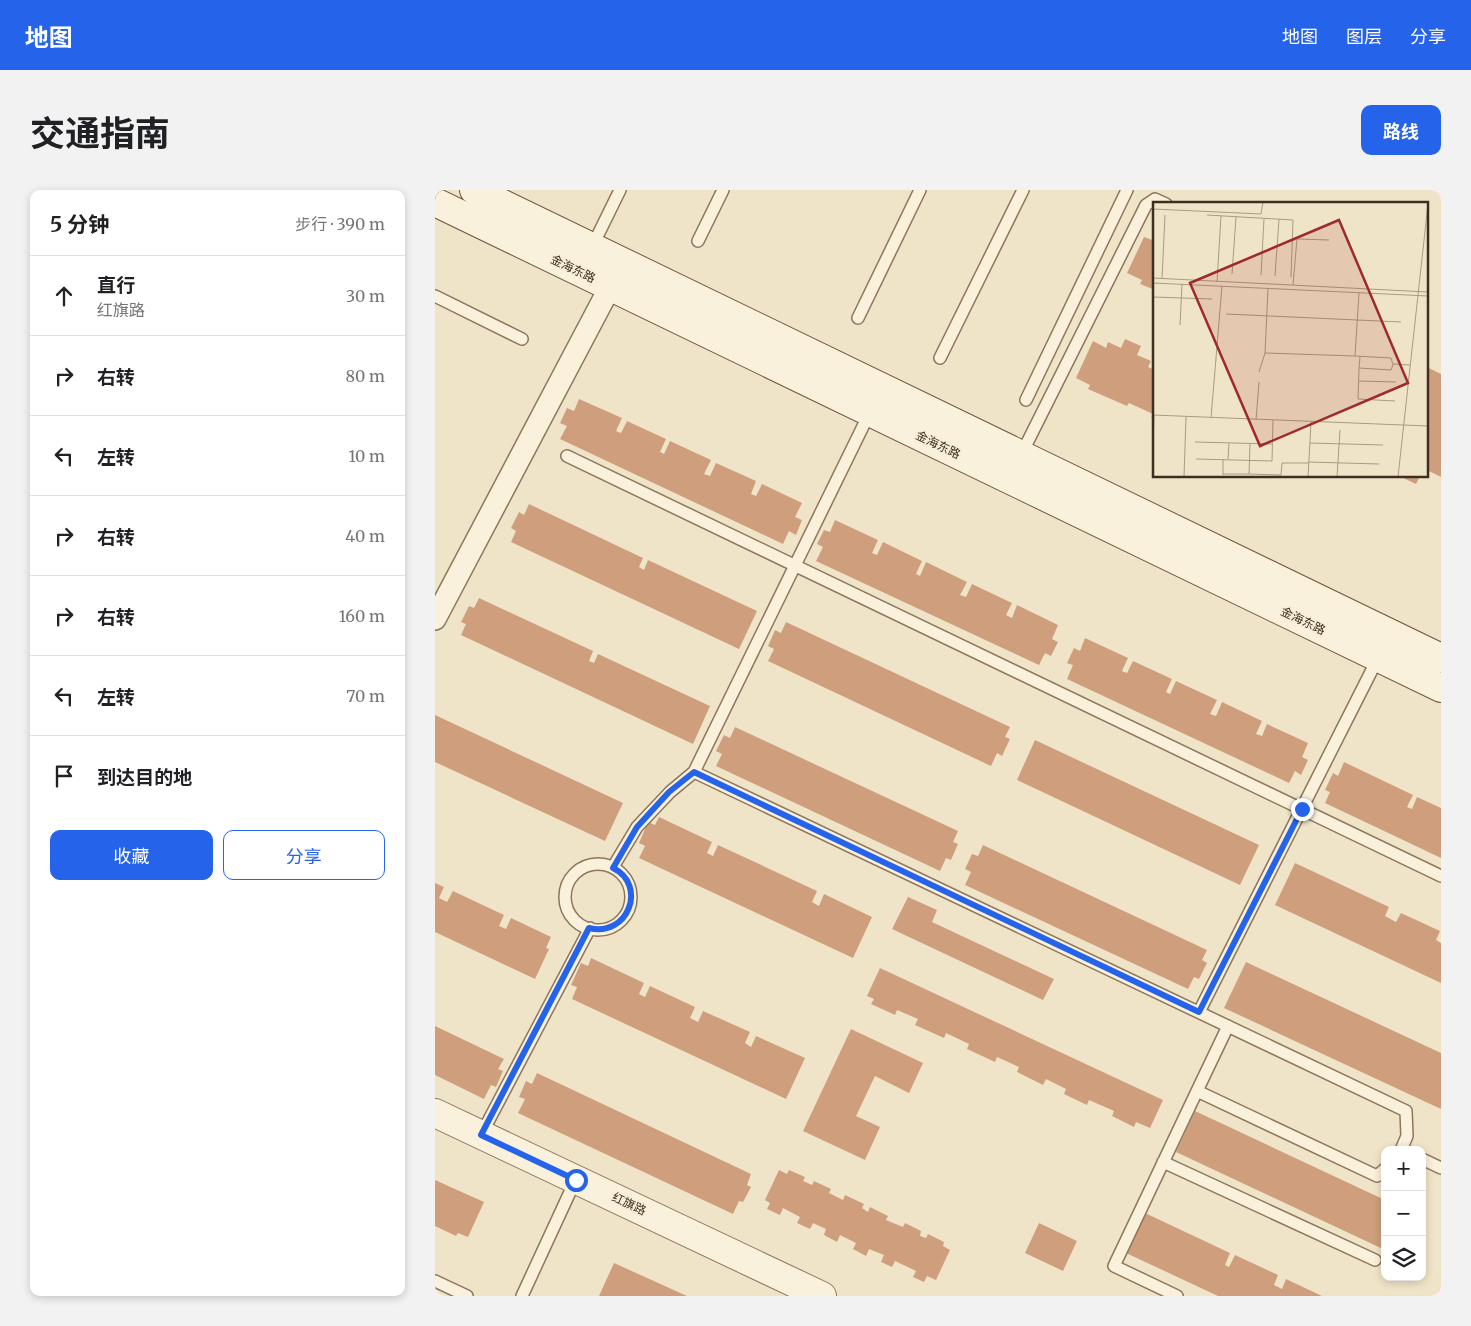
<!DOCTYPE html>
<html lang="zh">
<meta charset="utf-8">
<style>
body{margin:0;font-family:Merriweather,"Noto Sans SC",serif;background:#f2f2f2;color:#202124}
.controls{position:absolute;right:15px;bottom:15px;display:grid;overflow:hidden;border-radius:10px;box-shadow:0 2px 8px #0003}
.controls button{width:45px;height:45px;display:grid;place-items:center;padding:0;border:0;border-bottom:1px solid #e0e0e0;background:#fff;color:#202124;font:25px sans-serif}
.stop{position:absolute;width:15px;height:15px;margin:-11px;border:4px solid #2563eb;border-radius:50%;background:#fff}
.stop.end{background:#2563eb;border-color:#fff;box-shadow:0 1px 5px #0008}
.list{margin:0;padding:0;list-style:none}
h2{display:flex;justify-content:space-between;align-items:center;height:65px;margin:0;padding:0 20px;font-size:21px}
h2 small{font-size:16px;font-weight:400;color:#757577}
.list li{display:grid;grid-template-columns:32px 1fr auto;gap:15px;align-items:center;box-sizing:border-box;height:80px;padding:0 20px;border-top:1px solid #e0e0e0}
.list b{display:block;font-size:19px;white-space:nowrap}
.list p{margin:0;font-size:16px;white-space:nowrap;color:#757577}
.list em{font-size:16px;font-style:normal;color:#757577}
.actions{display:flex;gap:10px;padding:15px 20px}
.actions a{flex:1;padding:11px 0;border:1px solid #2563eb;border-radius:10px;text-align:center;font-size:18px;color:#2563eb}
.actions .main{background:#2563eb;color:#fff}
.icon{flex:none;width:28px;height:28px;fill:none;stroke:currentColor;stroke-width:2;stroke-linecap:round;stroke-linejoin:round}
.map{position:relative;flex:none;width:1006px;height:1106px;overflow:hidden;border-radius:10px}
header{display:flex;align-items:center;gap:30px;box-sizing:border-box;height:70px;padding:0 25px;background:#2563eb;color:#fff}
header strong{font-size:24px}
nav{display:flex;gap:28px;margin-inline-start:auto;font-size:18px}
.intro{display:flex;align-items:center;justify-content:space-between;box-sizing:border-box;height:120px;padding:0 30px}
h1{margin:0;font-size:35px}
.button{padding:12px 22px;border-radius:10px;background:#2563eb;color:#fff;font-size:18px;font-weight:700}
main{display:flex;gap:30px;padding:0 30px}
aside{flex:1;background:#fff;border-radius:10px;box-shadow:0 2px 8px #0003}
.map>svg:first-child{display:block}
.building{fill:#cf9f7d}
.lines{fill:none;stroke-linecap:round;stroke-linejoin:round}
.service-casing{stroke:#8d765c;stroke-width:14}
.minor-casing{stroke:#8d765c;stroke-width:24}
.tertiary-casing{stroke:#8d765c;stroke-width:30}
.secondary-casing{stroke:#6f573f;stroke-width:30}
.service{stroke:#faf1dc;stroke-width:11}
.minor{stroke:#faf1dc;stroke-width:21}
.tertiary{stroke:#faf1dc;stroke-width:28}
.secondary{stroke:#faf1dc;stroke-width:28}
.route{stroke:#2563eb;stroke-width:6}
.labels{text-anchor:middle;stroke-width:4;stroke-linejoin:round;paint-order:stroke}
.street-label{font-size:12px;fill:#3d2e20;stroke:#f7eed8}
.inset-road{fill:none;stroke:#a89b85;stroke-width:1}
.view{fill:#9e2a2b;fill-opacity:0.15;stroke:#9e2a2b;stroke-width:2.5}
.inset-edge{fill:none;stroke:#3d2e20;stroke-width:2.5}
</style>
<header>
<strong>地图</strong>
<nav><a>地图</a><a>图层</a><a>分享</a></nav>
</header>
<div class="intro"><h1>交通指南</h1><a class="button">路线</a></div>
<main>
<aside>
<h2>5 分钟<small>步行 · 390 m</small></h2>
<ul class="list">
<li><svg class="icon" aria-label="ahead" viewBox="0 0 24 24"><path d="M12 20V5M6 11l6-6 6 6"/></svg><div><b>直行</b><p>红旗路</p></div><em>30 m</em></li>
<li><svg class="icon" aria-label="right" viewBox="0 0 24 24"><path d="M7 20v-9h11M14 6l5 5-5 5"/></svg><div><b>右转</b></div><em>80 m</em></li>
<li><svg class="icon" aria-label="left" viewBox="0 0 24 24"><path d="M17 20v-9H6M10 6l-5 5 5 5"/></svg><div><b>左转</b></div><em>10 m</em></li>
<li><svg class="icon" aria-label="right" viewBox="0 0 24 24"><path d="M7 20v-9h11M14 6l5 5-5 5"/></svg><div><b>右转</b></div><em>40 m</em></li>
<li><svg class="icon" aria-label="right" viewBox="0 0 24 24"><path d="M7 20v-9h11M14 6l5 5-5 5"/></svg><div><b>右转</b></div><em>160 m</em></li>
<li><svg class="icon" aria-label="left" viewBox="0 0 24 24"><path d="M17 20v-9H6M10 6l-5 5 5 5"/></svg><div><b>左转</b></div><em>70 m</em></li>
<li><svg class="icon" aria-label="arrive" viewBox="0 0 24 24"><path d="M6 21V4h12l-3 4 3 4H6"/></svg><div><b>到达目的地</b></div></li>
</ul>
<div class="actions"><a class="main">收藏</a><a>分享</a></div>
</aside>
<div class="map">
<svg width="1006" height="1106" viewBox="0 0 1006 1106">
<rect width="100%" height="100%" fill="#f0e4c8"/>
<path class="building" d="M709,47l11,4v49l-15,-6 2,-4 -15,-7z
M690,149l16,7 -4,9 14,6 -3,6 7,3v49l-4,-1 2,-4 -24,-11 -2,3 -39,-17 2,-4 -14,-7 17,-37 13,7 2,-6 13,6z
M992,177l14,7v103l-14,-7z
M144,209l43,19 -6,13 5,2 6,-12 39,18 -6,13 4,2 6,-13 41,19 -7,14 6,2 6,-13 40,18 -5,13 5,2 6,-12 40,19 -7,14 7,3 -6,15 -7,-4 -6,13 -223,-105 7,-13 -7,-3 7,-15 7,3z
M964,286h21l-4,8z
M94,314l114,54 -4,9 5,3 4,-10 109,51 -18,38 -228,-107 5,-11 -5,-3 8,-16 5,3z
M400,330l43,20 -6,13 5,2 6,-13 39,19 -6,13 4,2 6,-14 41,20 -7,13 6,2 6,-13 40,19 -6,12 6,3 5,-13 41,20 -6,14 6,3 -7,14 -6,-3 -6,12 -223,-104 7,-14 -6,-3 7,-14 6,2z
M44,408l114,53 -4,10 5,2 4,-9 112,52 -17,38 -232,-109 5,-11 -5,-2 8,-16 5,2z
M351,432l224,105 -5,10 5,2 -8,17 -5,-3 -6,13 -223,-105 6,-12 -6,-3 7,-16 6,3z
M650,448l43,20 -6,13 5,2 6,-12 39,18 -6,13 4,2 6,-13 41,19 -7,14 6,2 6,-14 40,19 -6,13 6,2 5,-12 41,19 -6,14 6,3 -7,15 -6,-4 -6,12 -222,-104 6,-14 -6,-2 7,-15 6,3z
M0,525l188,88 -18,38 -170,-79z
M300,537l223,104 -5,11 5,2 -7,16 -5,-2 -6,13 -224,-105 6,-12 -6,-3 8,-16 6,3z
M600,550l224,105 -19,40 -223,-105z
M909,572l69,33 -6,12 5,2 5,-12 24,11v50l-116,-55 5,-11 -5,-2 8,-17 5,3z
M224,627l53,25 -5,11 6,3 5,-11 99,46 -5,11 7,4 5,-12 48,23 -19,41 -214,-100 6,-12 -6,-3 9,-21 7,3z
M548,655l224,105 -5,10 5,3 -8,16 -5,-2 -6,12 -223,-104 6,-13 -6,-3 7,-15 6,2z
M860,673l94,44 -4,9 11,6 5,-9 39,18 -4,9 5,3v40l-166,-78z
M0,693l9,4 -5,11 8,4 6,-11 51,24 -5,11 7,3 5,-11 40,19 -5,11 3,1 -14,30 -100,-47z
M473,707l29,13 -5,12 122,57 -11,21 -151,-71z
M156,768l53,25 -5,11 6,3 5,-11 45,21 -5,11 8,4 5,-11 47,21 -5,11 6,4 5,-11 49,22 -19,41 -214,-100 5,-12 -6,-2 10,-22 7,3z
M811,772l195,91v56l-217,-101z
M445,778l283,132 -13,28 -14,-6 -2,5 -22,-11 2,-5 -25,-11 -2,5 -23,-11 2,-5 -20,-10 -3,6 -26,-13 2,-5 -22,-10 -2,5 -28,-13 2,-5 -23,-11 -2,5 -29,-13 3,-6 -21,-9 -2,5 -24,-11 3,-5 -7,-3z
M0,836l69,33 -6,10 5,2 -7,16 -5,-2 -7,14 -49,-24z
M416,839l72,34 -14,30 -34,-17 -19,40 24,11 -15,33 -62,-29z
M102,883l214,101 -4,11 4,2 -8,15 -4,-1 -6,13 -215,-101 7,-14 -6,-2 7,-16 6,3z
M760,921l190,89v50l-209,-98z
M344,980l8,4 2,-4 16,7 -2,4 9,4 2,-4 17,8 -2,4 14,7 2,-5 19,9 -2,4 6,4 2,-5 18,9 -2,4 17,7 2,-4 16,8 -1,5 6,2 2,-4 16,8 -1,4 7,4 -14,30 -9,-4 -3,6 -11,-5 3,-6 -21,-10 -3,6 -11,-5 3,-7 -15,-6 -3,7 -13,-7 3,-6 -16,-8 -3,7 -13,-7 2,-6 -13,-6 -3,6 -13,-6 3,-6 -17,-9 -3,7 -13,-6 3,-6 -5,-3z
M0,990l49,22 -16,35 -10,-4 -2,3 -21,-10z
M710,1023l85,40 -5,12 4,2 6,-12 43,20 -4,10 8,4 4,-10 36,17h-104l-92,-43z
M604,1033l38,18 -14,30 -38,-18z
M179,1073l73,33h-88z"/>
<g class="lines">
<defs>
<path id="service" d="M263,51l25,-51
M157,57l28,-57
M0,106l87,43
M423,128l62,-128
M505,168l83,-168
M591,210l101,-210
M586,265l125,-250 9,-6 11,5
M132,266l874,420
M259,582l712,339 1,25 -6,14
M130 707a33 33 0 1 1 66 0a33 33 0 1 1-66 0Z
M178,677l24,-40 33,-35 24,-20 176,-360
M764,822l179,-354
M793,836l-31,65 180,85 8,-7
M46,945l109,-207
M987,969l19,9
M728,972l212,98
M0,1091l32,15
M87,1106l54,-117
M742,1106l-63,-30 83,-175"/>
<path id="minor" d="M0,429l175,-332"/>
<path id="tertiary" d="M0,923l387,183"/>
<path id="secondary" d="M39,0l967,468
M0,12l1006,486"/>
</defs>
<use href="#service" class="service-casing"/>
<use href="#minor" class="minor-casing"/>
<use href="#tertiary" class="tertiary-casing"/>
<use href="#secondary" class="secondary-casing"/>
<use href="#service" class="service"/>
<use href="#minor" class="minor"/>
<use href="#tertiary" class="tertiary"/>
<use href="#secondary" class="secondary"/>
</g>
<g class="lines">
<path class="route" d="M141,990l-95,-45 108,-207c39,10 59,-43 24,-60l24,-41 32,-35 25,-20 505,240 103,-203"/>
</g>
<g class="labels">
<g class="street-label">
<text transform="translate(138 79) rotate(26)" y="4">金海东路</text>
<text transform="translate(503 255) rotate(26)" y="4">金海东路</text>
<text transform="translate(868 431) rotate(26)" y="4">金海东路</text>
<text transform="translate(194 1014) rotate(25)" y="4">红旗路</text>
</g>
</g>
<g transform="translate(718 12)">
<rect width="275" height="275" fill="#f0e4c8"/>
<path class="inset-road" d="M0,7l108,5 2,-12M54,13l86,5 -2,57M79,72l4,-57M108,73l3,-56M122,74l4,-57M0,76l275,14M9,77l3,-64M64,80l4,-66M0,81l275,13M140,83l4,-46 32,1M0,95l59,2M73,112l175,8M27,123l2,-41M112,151l90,3 36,2 2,7 -2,5 -32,-2 1,-11M202,154l4,-63M240,162l17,1M206,166l-1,31 37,2M106,170l6,-19 3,-64M206,179l37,1M0,213l275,11M58,216l11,-132M103,218l3,-38M42,240l77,2M157,241l73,2M97,242l-1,30 32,1 1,-12h27M0,244l1,-31M43,257l76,2 1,-41M75,257l1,-16M156,260l70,2M70,272h26M70,273v-16M31,275l2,-60M155,275l3,-55M184,275l3,-47M245,275l30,-273"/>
<path class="view" d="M186,18l69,163 -148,63 -70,-163z"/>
<rect width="275" height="275" class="inset-edge"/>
</g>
</svg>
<div class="controls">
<button>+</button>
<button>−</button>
<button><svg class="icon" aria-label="layers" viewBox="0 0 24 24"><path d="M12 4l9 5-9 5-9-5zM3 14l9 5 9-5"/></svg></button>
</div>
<div class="stop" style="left:141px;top:990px"></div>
<div class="stop end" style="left:867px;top:619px"></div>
</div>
</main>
